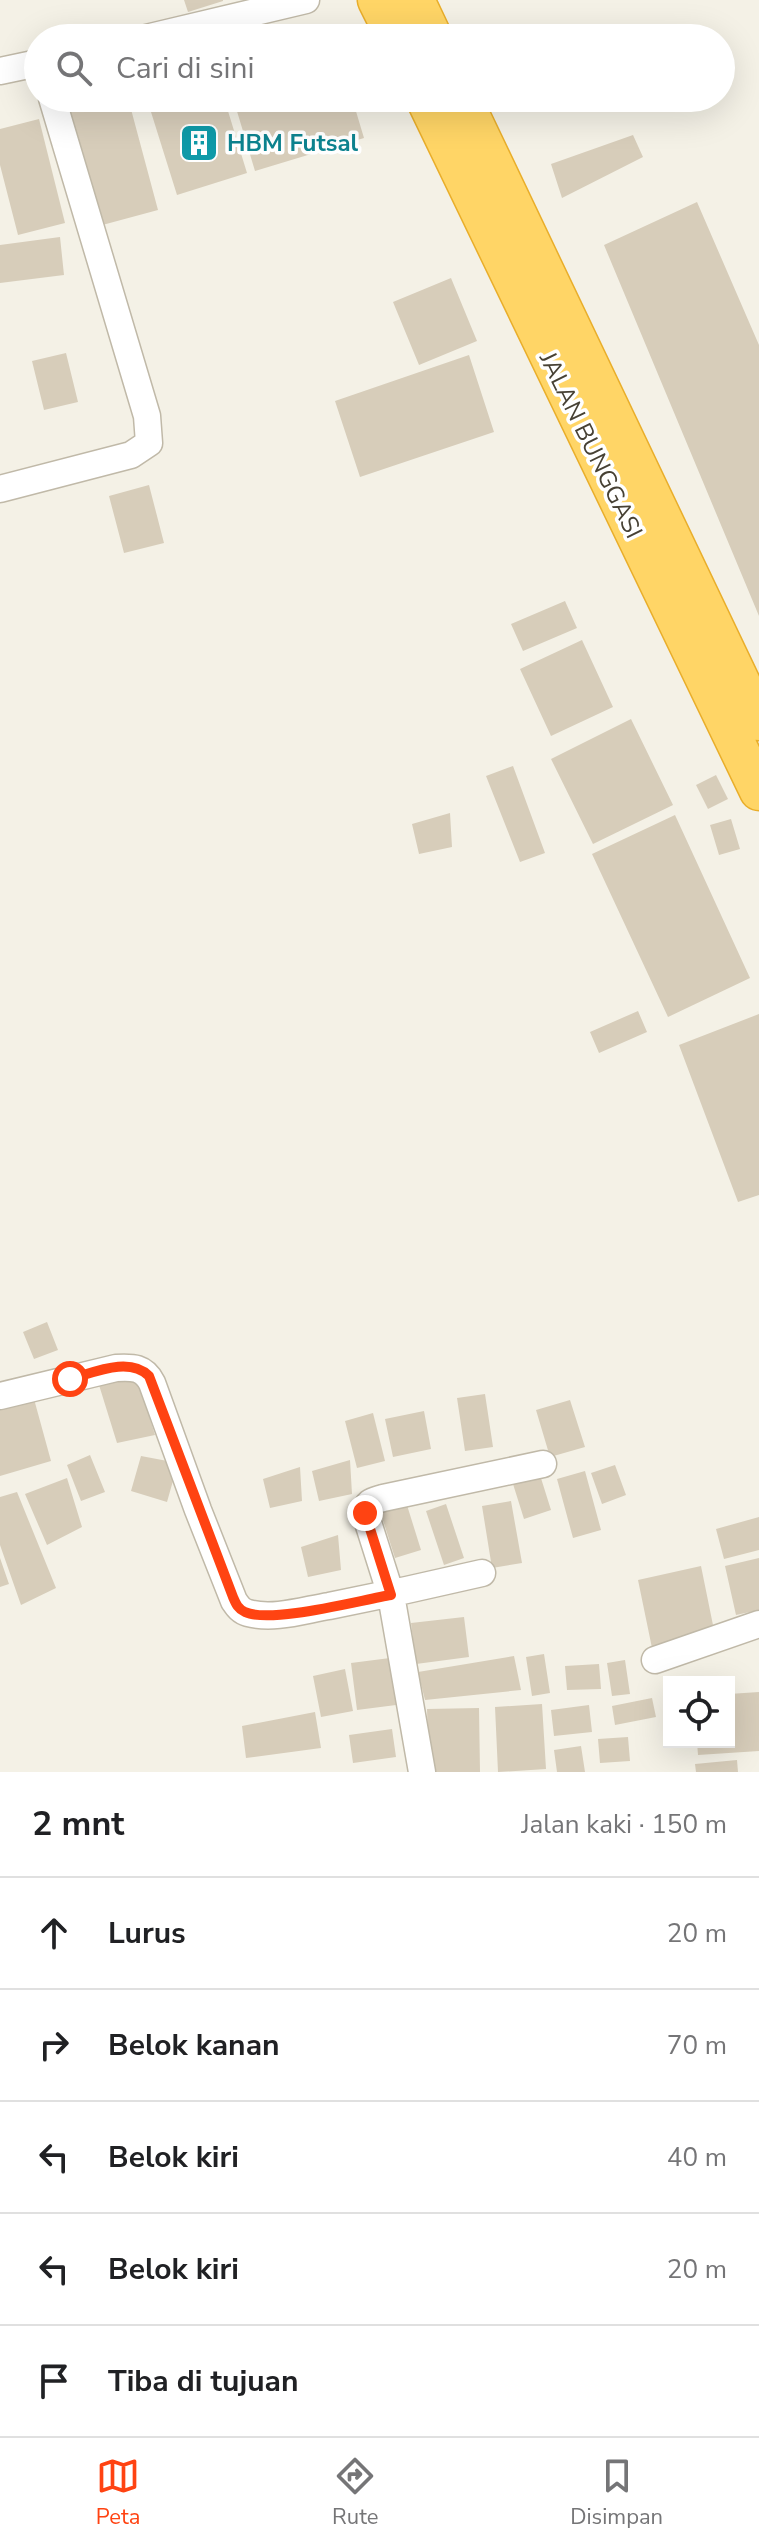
<!DOCTYPE html>
<html lang="id">
<meta charset="utf-8">
<style>
body{margin:0;font-family:"Nunito Sans",sans-serif;background:#f6f6f6;color:#202124}
.controls{position:absolute;right:24px;bottom:24px;display:grid;overflow:hidden;border-radius:0px;box-shadow:0 8px 32px #0002}
.controls button{width:72px;height:72px;display:grid;place-items:center;padding:0;border:0;border-bottom:2px solid #e0e0e0;background:#fff;color:#202124;font:40px sans-serif}
.stop{position:absolute;width:24px;height:24px;margin:-18px;border:6px solid #ff4312;border-radius:50%;background:#fff}
.stop.end{background:#ff4312;border-color:#fff;box-shadow:0 2px 8px #0008}
.list{margin:0;padding:0;list-style:none}
h2{display:flex;justify-content:space-between;align-items:center;height:104px;margin:0;padding:0 32px;font-size:34px}
h2 small{font-size:26px;font-weight:400;color:#757577}
.list li{display:grid;grid-template-columns:52px 1fr auto;gap:24px;align-items:center;box-sizing:border-box;height:112px;padding:0 32px;border-top:2px solid #e0e0e0}
.list b{display:block;font-size:30px;white-space:nowrap}
.list em{font-size:26px;font-style:normal;color:#757577}
.icon{flex:none;width:44px;height:44px;fill:none;stroke:currentColor;stroke-width:2;stroke-linecap:round;stroke-linejoin:round}
.map{position:relative;flex:none;width:759px;height:1772px;overflow:hidden}
.search{position:absolute;background:#fff;box-shadow:0 8px 32px #0002;left:24px;right:24px;top:24px;height:88px;display:flex;align-items:center;gap:20px;box-sizing:border-box;padding:0 28px;border-radius:44px;color:#757577;font-size:30px}
.sheet{height:664px;background:#fff}
nav{display:flex;justify-content:space-around;align-items:center;box-sizing:border-box;height:112px;border-top:2px solid #e0e0e0;background:#fff;font-size:22px;color:#757577}
nav a{display:grid;justify-items:center;gap:4px}
nav .on{color:#ff4312}
.map>svg:first-child{display:block}
.building{fill:#d7cdba}
.lines{fill:none;stroke-linecap:round;stroke-linejoin:round}
.minor-casing{stroke:#c0b9a8;stroke-width:29}
.highway-casing{stroke:#e9ae2b;stroke-width:41}
.minor{stroke:#fff;stroke-width:26}
.highway{stroke:#ffd566;stroke-width:38}
.route{stroke:#ff4312;stroke-width:10}
.labels{text-anchor:middle;stroke-width:7;stroke-linejoin:round;paint-order:stroke}
.culture-label{font-size:24px;font-weight:bold;fill:#0d838f;stroke:#fff;text-anchor:start}
.street-label{font-size:24px;fill:#474134;stroke:#fff}
</style>
<div class="map">
<svg width="759" height="1772" viewBox="0 0 759 1772">
<rect width="100%" height="100%" fill="#f4f1e6"/>
<path class="building" d="M184,0h39v1l-35,11z
M61,98h67l30,112 -63,17z
M197,98h27l23,75 -70,22 -26,-83z
M233,98h119l12,40 -109,33z
M39,119l26,104 -47,12 -18,-70v-36z
M633,135l10,22 -81,41 -11,-34z
M697,202l62,143v271l-155,-371z
M60,237l4,38 -64,8v-38z
M451,278l26,63 -58,24 -26,-63z
M66,353l12,49 -34,8 -12,-49z
M469,355l25,77 -134,45 -25,-76z
M149,485l15,58 -40,10 -15,-57z
M565,601l12,27 -54,23 -12,-27z
M582,640l31,67 -62,29 -31,-67z
M631,719l42,86 -80,39 -42,-85z
M513,766l32,87 -25,9 -34,-86z
M716,775l12,24 -20,10 -12,-24z
M450,813l2,34 -33,7 -7,-30z
M675,815l75,163 -82,39 -76,-163z
M731,819l9,30 -21,6 -9,-30z
M638,1011l9,21 -48,21 -9,-21z
M759,1014v181l-21,7 -59,-157z
M47,1322l11,28 -24,9 -11,-27z
M136,1373l19,62 -38,8 -18,-58z
M485,1394l8,53 -28,4 -8,-53z
M34,1399l17,62 -51,15v-68z
M570,1400l15,47 -35,10 -14,-47z
M424,1411l7,38 -38,8 -8,-38z
M373,1413l12,48 -28,7 -12,-47z
M90,1455l15,37 -24,9 -14,-36z
M141,1456l37,7 -11,39 -36,-11z
M350,1460l2,34 -33,7 -7,-30z
M615,1465l11,30 -24,9 -11,-31z
M300,1467l2,34 -32,7 -7,-29z
M585,1471l16,59 -28,8 -16,-59z
M540,1475l11,35 -27,9 -11,-35z
M67,1478l15,49 -35,18 -22,-51z
M17,1492l39,96 -35,17 -21,-60v-48z
M511,1501l11,62 -30,5 -10,-62z
M406,1502l15,48 -26,8 -15,-47z
M446,1504l18,54 -20,7 -18,-54z
M759,1517v33l-35,9 -8,-30z
M338,1535l3,35 -33,7 -7,-30z
M0,1558l9,26 -9,3z
M759,1558v52l-23,5 -11,-49z
M701,1566l14,69 -63,13 -14,-68z
M464,1617l5,40 -53,7 -5,-41z
M544,1654l6,39 -18,3 -6,-39z
M514,1656l7,34 -96,10 -7,-28z
M390,1658l6,47 -39,5 -6,-47z
M625,1660l5,34 -18,2 -5,-33z
M599,1664l2,25 -34,1 -2,-24z
M345,1669l8,42 -32,6 -8,-41z
M759,1692v59l-61,4 -1,-13h32v-48z
M652,1698l4,19 -41,8 -3,-19z
M542,1704l4,65 -48,3 -3,-65z
M589,1705l3,27 -38,4 -3,-26z
M479,1708l1,64h-51l-2,-63z
M315,1712l6,36 -75,10 -4,-32z
M392,1729l4,28 -43,6 -4,-28z
M628,1737l2,24 -30,2 -2,-24z
M581,1746l4,26h-28l-3,-22z
M737,1760l1,12h-42l-1,-8z"/>
<g class="lines">
<defs>
<path id="minor" d="M146,38l160,-38
M0,71l38,-8
M0,489l131,-34 18,-12 -2,-27 -95,-318
M0,1396l116,-28c17,-1 28,-1 36,15l46,127 36,91c4,6 7,10 14,12 26,7 56,-3 81,-7 51,-10 102,-21 153,-33
M655,1660l104,-36
M422,1772l-31,-177 -26,-82c2,-12 8,-12 18,-15l160,-34"/>
<path id="highway" d="M377,0l19,38
M415,0l18,38
M425,98l334,693
M462,98l297,623"/>
</defs>
<use href="#minor" class="minor-casing"/>
<use href="#highway" class="highway-casing"/>
<use href="#minor" class="minor"/>
<use href="#highway" class="highway"/>
</g>
<g class="lines">
<path class="route" d="M70,1379c23,-6 59,-23 79,-3l84,221c3,7 5,12 12,15 26,12 115,-12 146,-17l-26,-82"/>
</g>
<defs>
<symbol id="building-square" viewBox="-11 -11 22 22"><rect x="-9" y="-9" width="18" height="18" rx="4" fill="#0f9aa8" stroke="#fff"/><path d="M-4-6H4V6H1V3H-1V6H-4ZM-2.5-4.3h1.7v1.8h-1.7ZM.8-4.3h1.7v1.8H.8ZM-2.5-1h1.7V.8h-1.7ZM.8-1h1.7V.8H.8Z" fill="#fff"/></symbol>
</defs>
<g fill-rule="evenodd">
<use href="#building-square" x="177" y="121" width="44" height="44"/>
</g>
<g class="labels">
<g class="culture-label">
<text x="227" y="151">HBM Futsal</text>
</g>
<g class="street-label">
<text transform="translate(591 445) rotate(64)" y="8">JALAN BUNGGASI</text>
</g>
</g>
</svg>
<div class="controls">
<button><svg class="icon" aria-label="locate" viewBox="0 0 24 24"><circle cx="12" cy="12" r="6"/><path d="M12 2v4M12 18v4M2 12h4M18 12h4"/></svg></button>
</div>
<div class="stop" style="left:70px;top:1379px"></div>
<div class="stop end" style="left:365px;top:1513px"></div>
<div class="search"><svg class="icon" aria-label="search" viewBox="0 0 24 24"><circle cx="10" cy="10" r="6"/><path d="M15 15l6 6"/></svg>Cari di sini</div>
</div>
<section class="sheet">
<h2>2 mnt<small>Jalan kaki · 150 m</small></h2>
<ul class="list">
<li><svg class="icon" aria-label="ahead" viewBox="0 0 24 24"><path d="M12 20V5M6 11l6-6 6 6"/></svg><div><b>Lurus</b></div><em>20 m</em></li>
<li><svg class="icon" aria-label="right" viewBox="0 0 24 24"><path d="M7 20v-9h11M14 6l5 5-5 5"/></svg><div><b>Belok kanan</b></div><em>70 m</em></li>
<li><svg class="icon" aria-label="left" viewBox="0 0 24 24"><path d="M17 20v-9H6M10 6l-5 5 5 5"/></svg><div><b>Belok kiri</b></div><em>40 m</em></li>
<li><svg class="icon" aria-label="left" viewBox="0 0 24 24"><path d="M17 20v-9H6M10 6l-5 5 5 5"/></svg><div><b>Belok kiri</b></div><em>20 m</em></li>
<li><svg class="icon" aria-label="arrive" viewBox="0 0 24 24"><path d="M6 21V4h12l-3 4 3 4H6"/></svg><div><b>Tiba di tujuan</b></div></li>
</ul>
</section>
<nav>
<a class="on"><svg class="icon" aria-label="map" viewBox="0 0 24 24"><path d="M3 6l6-2 6 2 6-2v14l-6 2-6-2-6 2zM9 4v14M15 6v14"/></svg>Peta</a>
<a><svg class="icon" aria-label="directions" viewBox="0 0 24 24"><path d="M12 3l9 9-9 9-9-9zM9 14v-3h6M13 9l2 2-2 2"/></svg>Rute</a>
<a><svg class="icon" aria-label="saved" viewBox="0 0 24 24"><path d="M7 4h10v16l-5-4-5 4z"/></svg>Disimpan</a>
</nav>
